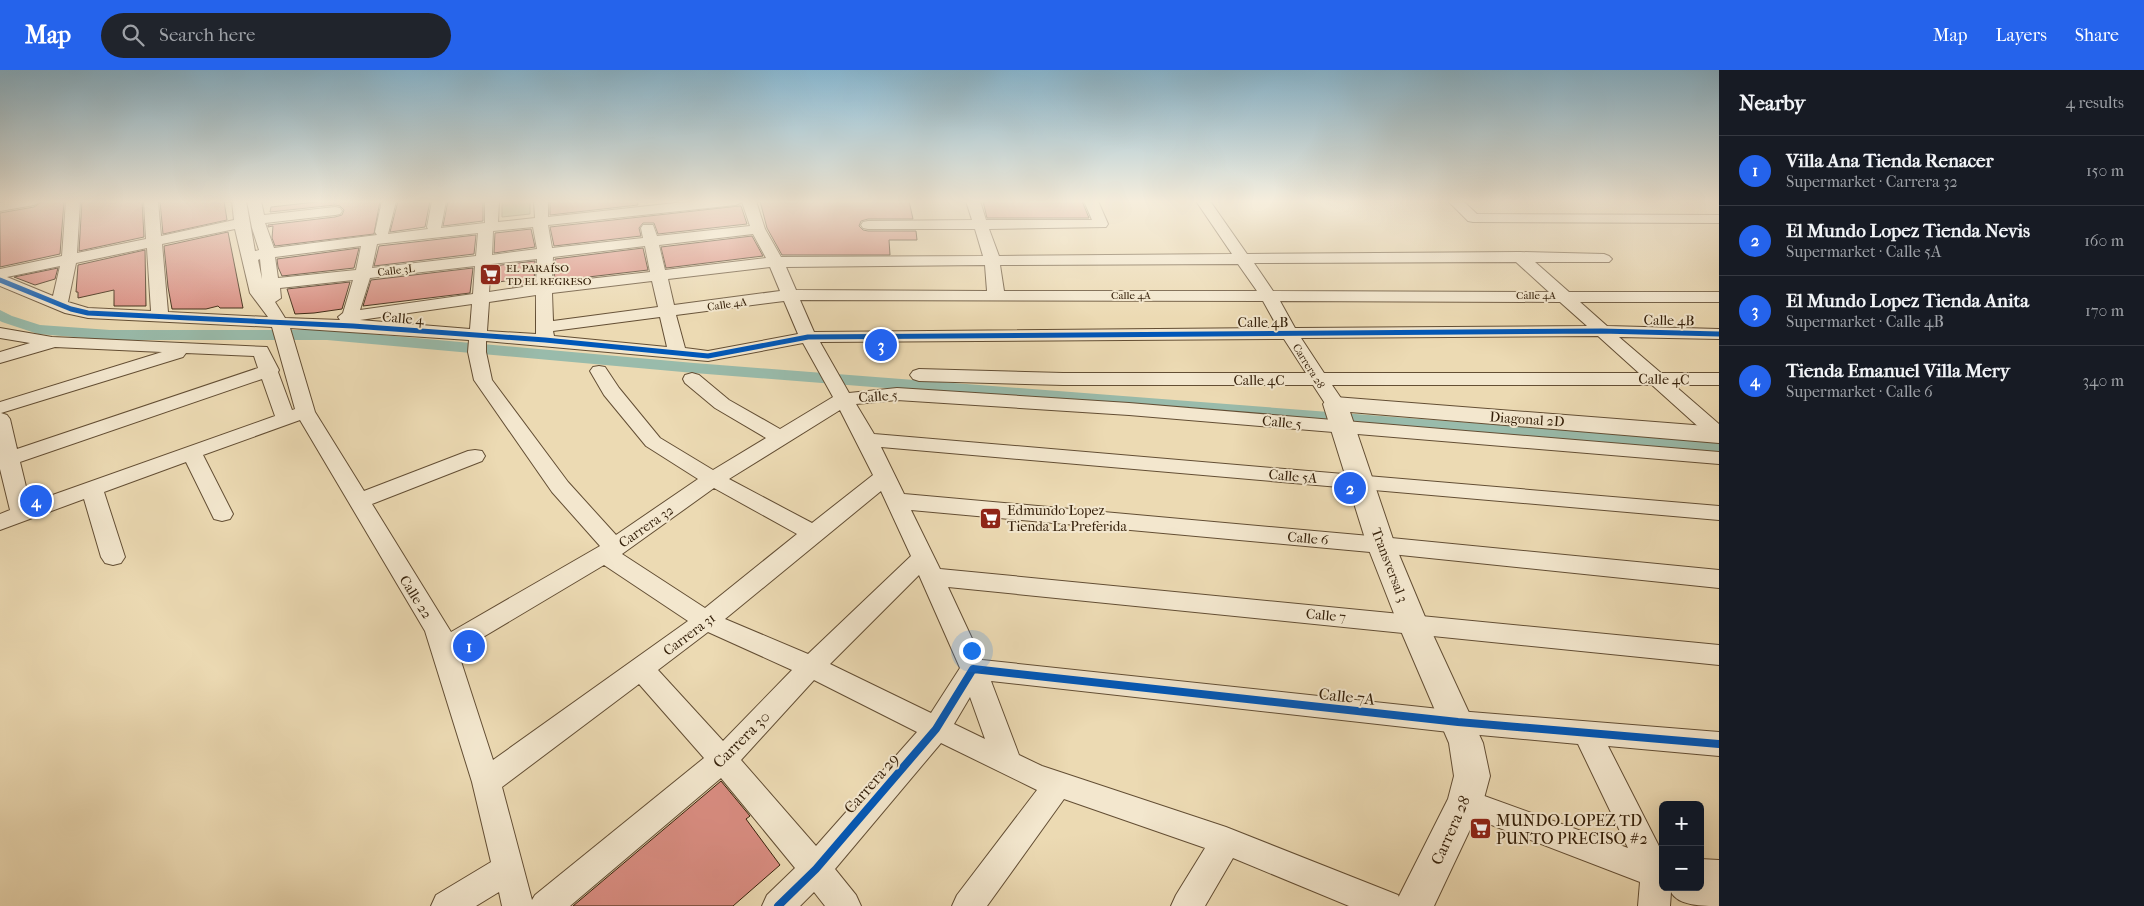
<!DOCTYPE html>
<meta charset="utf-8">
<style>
body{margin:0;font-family:"IM FELL French Canon",serif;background:#20242c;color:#f1f3f6}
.controls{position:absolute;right:15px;bottom:15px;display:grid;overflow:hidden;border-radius:8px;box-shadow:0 5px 20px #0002}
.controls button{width:45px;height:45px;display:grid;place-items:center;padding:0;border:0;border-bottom:1px solid #363941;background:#171b24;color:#f1f3f6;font:25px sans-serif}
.you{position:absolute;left:971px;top:580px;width:18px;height:18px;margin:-12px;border:4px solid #fff;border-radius:50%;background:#1a73e8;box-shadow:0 0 0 8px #1a73e833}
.badge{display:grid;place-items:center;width:32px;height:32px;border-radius:50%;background:#2563eb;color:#fff;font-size:16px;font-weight:700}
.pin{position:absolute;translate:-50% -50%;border:2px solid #fff;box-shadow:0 1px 5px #0006}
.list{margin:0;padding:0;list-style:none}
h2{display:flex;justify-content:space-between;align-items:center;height:65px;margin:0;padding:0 20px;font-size:21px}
h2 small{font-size:16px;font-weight:400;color:#9ea1a6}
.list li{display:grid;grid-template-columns:32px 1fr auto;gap:15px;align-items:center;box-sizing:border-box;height:70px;padding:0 20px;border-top:1px solid #363941}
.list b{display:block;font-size:19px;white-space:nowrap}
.list p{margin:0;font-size:16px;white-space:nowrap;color:#9ea1a6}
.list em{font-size:16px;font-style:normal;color:#9ea1a6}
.icon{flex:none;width:28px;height:28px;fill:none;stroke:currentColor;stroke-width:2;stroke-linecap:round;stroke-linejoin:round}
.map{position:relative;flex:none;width:1719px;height:836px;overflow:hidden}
header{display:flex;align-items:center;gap:30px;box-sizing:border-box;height:70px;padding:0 25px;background:#2563eb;color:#fff}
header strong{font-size:24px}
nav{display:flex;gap:28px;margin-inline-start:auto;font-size:18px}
.search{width:350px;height:45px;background:#20242c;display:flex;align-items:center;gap:12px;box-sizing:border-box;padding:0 18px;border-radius:28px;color:#9ea1a6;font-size:19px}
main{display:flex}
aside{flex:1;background:#171b24}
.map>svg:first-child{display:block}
.green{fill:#b2c190;stroke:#74704d}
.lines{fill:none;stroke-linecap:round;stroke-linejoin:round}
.canal{fill:#99bbab;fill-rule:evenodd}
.building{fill:#da8d82;stroke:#35200a}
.minor-casing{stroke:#634e34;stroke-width:2}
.tertiary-casing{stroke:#634e34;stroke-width:2}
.minor{fill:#f3e7ce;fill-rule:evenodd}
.tertiary{fill:#f3e7ce;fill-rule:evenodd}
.cycleway-far1-casing{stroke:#f3e7ce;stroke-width:8}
.cycleway-casing{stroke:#f3e7ce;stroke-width:11}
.cycleway-far1{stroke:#0057b8;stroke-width:5}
.cycleway{stroke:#0057b8;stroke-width:8}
.labels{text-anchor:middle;stroke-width:4;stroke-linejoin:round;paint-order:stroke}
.far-poi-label{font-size:11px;fill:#35200a;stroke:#f3e7ce;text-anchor:start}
.far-street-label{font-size:11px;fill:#35200a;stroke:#f3e7ce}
.street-label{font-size:14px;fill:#35200a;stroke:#f3e7ce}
.poi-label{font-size:14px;fill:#35200a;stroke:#f3e7ce;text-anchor:start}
.near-street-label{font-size:16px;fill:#35200a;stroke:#f3e7ce}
.near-poi-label{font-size:16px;fill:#35200a;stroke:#f3e7ce;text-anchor:start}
</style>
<header>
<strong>Map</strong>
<div class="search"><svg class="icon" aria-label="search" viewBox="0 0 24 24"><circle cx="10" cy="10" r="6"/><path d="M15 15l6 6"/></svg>Search here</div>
<nav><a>Map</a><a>Layers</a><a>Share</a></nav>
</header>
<main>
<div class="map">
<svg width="1719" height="836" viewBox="0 0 1719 836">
<rect width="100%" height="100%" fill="#ecdab3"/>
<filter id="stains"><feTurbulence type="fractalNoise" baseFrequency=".004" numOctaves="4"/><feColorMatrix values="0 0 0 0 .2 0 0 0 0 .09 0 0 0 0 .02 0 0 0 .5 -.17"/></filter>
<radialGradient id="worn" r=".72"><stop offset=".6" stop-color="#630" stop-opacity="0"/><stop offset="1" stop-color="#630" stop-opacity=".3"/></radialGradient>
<path class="green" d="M502,131h28v13l-28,3z"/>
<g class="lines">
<path class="canal" d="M0,240l12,6 28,9 70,5h217l367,33 1025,79v12l-1025,-81 -367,-33h-217l-72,-6 -36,-12 -2,-1z"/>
</g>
<path class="building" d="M43,131h21l-4,53 -60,13v-54l34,-6z
M82,131h60l2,36 -65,14z
M160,131h64l3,19 -64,14z
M325,131h55l-6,33 -99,12 -3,-8 1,-12 -5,1v-2l67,-8 7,-2 2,-5 -4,-4 -5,-1 -65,7 1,-5z
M398,131h32l-5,26 -35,5z
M448,131h35v20l-40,5z
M550,131h87l1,4 -88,10z
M760,131h149l4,18h-45l-7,2 -2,5 4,4 5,1h48l1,9h-28l1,15h-108l-15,-27z
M983,131h99l7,17h-102z
M739,136h2l6,18 -89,10 -4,-11h-11l-4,5 2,8 -87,10 -4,-19z
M531,159l4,18 -41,6 1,-20z
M228,162l15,76h-23l-2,-2 -12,3h-34l-4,-22 -4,-41z
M476,165l-2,19 -100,12 5,-20z
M752,166l11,20 -97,12 -5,-21z
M359,178l-5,20 -72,8 -4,-9 -1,-8z
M643,178l5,22 -94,11 1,-22z
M145,180l1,56h-32v-16l-36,8v-6h-2l2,-27z
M535,191l-1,22 -22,4v-7l-20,3 1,-17z
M58,198l-3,11 -20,6 -21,-8z
M473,198l-3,25 -107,13 8,-26z
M350,212l-8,27 -28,4 -19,1 -8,-25z
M721,711l29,35 -4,3 34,46 -47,41h-160z"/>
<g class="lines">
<defs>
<path id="minor" d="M9,131h32l-7,4 -34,6v-8z
M66,131h14l-3,52 69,-14 -2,-38h14l3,35 73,-16 -2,-19h14l9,50 4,-1 -7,-22 -5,-27h14l3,14 71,-8 5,1 2,3 -2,3 -5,1 -70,8 9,25 103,-13 -2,-3 7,-31h14l-8,33 40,-5 -1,-2 5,-26h14l-5,27 44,-5v-22h14l-1,21 37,-4 -1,-17h14v16l146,-16h62l9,28 16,28 202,-1 -8,-27h-107l-5,-1 -2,-3 2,-3 5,-1 104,-1 -6,-19h14l6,19h106l-8,-19h14l10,23 -2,3 -117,2 10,27 233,-2 -36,-53h14l37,53 273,-2 84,2 5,2 3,3 -3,3h-74l34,30h150v10h-139l27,24 112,3v10l-100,-2 42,36h58v12h-45l45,39v17l-7,-2 -60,-54h-320l13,19 -3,4 -7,2 -7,-2 -15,-23h-250l-144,-4 -6,-2 -3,-4 3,-4 6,-2 144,4h243l-22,-34 -464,3 29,51 48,-5 232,15 590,49v12l-590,-49 -232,-15 -41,4 18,30 845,72v14l-838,-73 23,47 477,43 338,33v18l-338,-35 -470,-43 29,59 779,76v20l-771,-78 34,73 476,51 261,21v24l-111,-10 55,108v33h37v-28l19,1v46c-16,0 -41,0 -48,-14l-1,14h-32l2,-24 -185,-71 -5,-9 5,-9 10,-4 163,59 -50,-104 -120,-11 -467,-52 28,74 23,11 184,61 172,68 5,11h-54l-116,-48 -28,48h-34l5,-11 29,-47 -141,-49 -77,107h-35l5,-11 80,-105 -96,-47 -106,126 21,26 5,11h-36l-11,-14 -14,14h-38l5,-11 28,-27 -74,-90 -151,128h-68l-3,-14 -23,14h-45l5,-11 55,-33 -19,-80 -47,-151 -125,-211 -97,35 30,59 -3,5 -8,2 -8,-2 -28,-57 -82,30 21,65 -4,6 -8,2 -8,-2 -4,-6 -17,-58 -84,31v-16l10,-4 -10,-41v-67l162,-50 -107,-5 -55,16v-11l30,-9 -30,-5v-10l52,9 215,10 12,23 -1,2 14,38 3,-1 -23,-82 -184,-9 -23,-5 -65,-27v-17l62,-13zM742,132l8,24 -93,10 -4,-11h-10l-2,3 2,10 -91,10 -4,-23 188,-20zM533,157l4,22 -45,6 1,-24zM235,159l15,64 18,24 -100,-5 -6,-68zM478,163l-2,23 -104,12 5,-24zM753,164l13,24 -101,12 -6,-25zM361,176l-5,24 -78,8 -3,-21zM645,176l5,26 -98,11 1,-26zM147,178l4,63 -63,-3 -20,-6 8,-39zM260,189l2,20 -4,-19zM537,189l-1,26 -47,7 2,-28zM1516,192l33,30 -276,-1 -19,-28zM1238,194l19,27h-253l-4,-26zM985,195l2,26 -191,-1 -10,-23zM60,196l-7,30 -46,-19zM475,196l-2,28 -113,16 10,-32zM770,197l10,24 -106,14 -6,-26zM353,210l-10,33 -5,4 2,3 -55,-2 -10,-16 6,-4 -1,-10zM652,211l6,26 -105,14 -1,-28zM536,225v39l-49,-3 2,-29zM800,230l463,1 15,27 -464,4zM784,231l14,33 -90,17 -23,-3 -9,-33zM1280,231l280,1 27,24 -292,2zM472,234l-2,25 -110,-9zM660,247l7,30 -113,-11 -1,-5zM290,258l179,12 -1,12 6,28 78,112 48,54 -149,86 -79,-128 110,-43 3,-5 -3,-5 -7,-1 -7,1 -104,40 -49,-79zM1598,266l41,37h-315l-23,-35zM486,271l222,20 95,-18 30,54 -53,32 -51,-29 -30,-25 -7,-2 -7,2 -2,4 2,4 30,25 51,30 -53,32 -53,-32 -41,-50 -14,-21 -6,-1 -6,1 -3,4 14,24 42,51 52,33 -82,56 -48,-53 -76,-102 -6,-28zM186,283l68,3 4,12 -241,81 -7,-30 -3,-4 -6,-2 182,-56zM262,309l13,37 -245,87 -10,-41zM840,340l33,65 -61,48 -83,-44zM714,418l83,46 -92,74 -83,-54zM881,421l30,65 -103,98 -83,-35zM604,495l84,56 -195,139 -35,-108zM919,505l41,93 -29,45 -101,-49zM708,562l84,38 -69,71 -65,-71zM814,610l103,52 -101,114 -75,-86zM639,614l65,74 -169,137 -3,5 -30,-113zM970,627l15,42 -31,-15z
M1448,131h15l14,13 242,1v8l-246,-1 -5,-1z"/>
<path id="tertiary" d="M1335,327l384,30v16l-369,-31 45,133 33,79 55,119 7,33 -7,26 -49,104h-40l54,-107 6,-23 -5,-33 -51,-119 -31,-79 -44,-141 4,-5z"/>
</defs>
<use href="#minor" class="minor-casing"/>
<use href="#tertiary" class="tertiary-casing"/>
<use href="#minor" class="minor"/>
<use href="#tertiary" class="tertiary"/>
<defs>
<path id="cycleway-far1" d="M0,210l71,29 17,4 265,13 192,14 163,16 100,-19 793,-6 118,3"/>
<path id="cycleway" d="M778,836l38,-37 120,-140 37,-60 485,53 261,22"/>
</defs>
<use href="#cycleway-far1" class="cycleway-far1-casing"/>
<use href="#cycleway" class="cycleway-casing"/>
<use href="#cycleway-far1" class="cycleway-far1"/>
<use href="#cycleway" class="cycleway"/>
</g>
<linearGradient id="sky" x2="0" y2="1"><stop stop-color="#88b7d0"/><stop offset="0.53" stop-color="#f6eedd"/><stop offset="1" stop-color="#f6eedd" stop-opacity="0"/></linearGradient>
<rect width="1719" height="248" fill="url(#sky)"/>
<defs>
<symbol id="supermarket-square" viewBox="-11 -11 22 22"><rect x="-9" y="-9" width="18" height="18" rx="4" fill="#8f2418" stroke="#f3e7ce"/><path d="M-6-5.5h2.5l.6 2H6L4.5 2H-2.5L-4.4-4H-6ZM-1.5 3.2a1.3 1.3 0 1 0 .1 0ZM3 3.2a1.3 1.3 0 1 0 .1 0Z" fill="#fff"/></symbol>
</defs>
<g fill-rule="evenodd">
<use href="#supermarket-square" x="478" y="192" width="25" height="25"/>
<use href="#supermarket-square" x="978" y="436" width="25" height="25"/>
<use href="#supermarket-square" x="1468" y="746" width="25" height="25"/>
</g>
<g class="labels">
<g class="far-poi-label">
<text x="506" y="202">EL PARAÍSO<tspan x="506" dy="13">TD EL REGRESO</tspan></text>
</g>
<g class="far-street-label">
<text transform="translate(396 200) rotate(-7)" y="4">Calle 3L</text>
<text x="1131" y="229">Calle 4A</text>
<text x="1536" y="229">Calle 4A</text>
<text transform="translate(727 234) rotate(-8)" y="4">Calle 4A</text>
<text transform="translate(1309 296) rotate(58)" y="4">Carrera 28</text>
</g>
<g class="street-label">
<text transform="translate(403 248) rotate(5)" y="5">Calle 4</text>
<text transform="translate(1669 250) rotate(1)" y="5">Calle 4B</text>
<text x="1263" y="257">Calle 4B</text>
<text transform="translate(1664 309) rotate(1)" y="5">Calle 4C</text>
<text x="1259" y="315">Calle 4C</text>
<text transform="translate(878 326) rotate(-4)" y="5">Calle 5</text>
<text transform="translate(1527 349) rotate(4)" y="5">Diagonal 2D</text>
<text transform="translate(1282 352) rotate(5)" y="5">Calle 5</text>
<text transform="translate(1293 406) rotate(5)" y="5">Calle 5A</text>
<text transform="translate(646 456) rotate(-35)" y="5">Carrera 32</text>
<text transform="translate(1308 468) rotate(5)" y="5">Calle 6</text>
<text transform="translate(1390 495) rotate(69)" y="5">Transversal 3</text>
<text transform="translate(416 527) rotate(58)" y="5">Calle 22</text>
<text transform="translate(1326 545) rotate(5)" y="5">Calle 7</text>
<text transform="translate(689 564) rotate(-37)" y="5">Carrera 31</text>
</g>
<g class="poi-label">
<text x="1007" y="445">Edmundo Lopez<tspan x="1007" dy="16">Tienda La Preferida</tspan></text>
</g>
<g class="near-street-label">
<text transform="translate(1347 626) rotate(6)" y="6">Calle 7A</text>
<text transform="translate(741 669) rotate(-45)" y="6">Carrera 30</text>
<text transform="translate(871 713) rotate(-49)" y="6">Carrera 29</text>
<text transform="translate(1450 760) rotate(-66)" y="6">Carrera 28</text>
</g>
<g class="near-poi-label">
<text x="1496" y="756">MUNDO LOPEZ TD<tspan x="1496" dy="18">PUNTO PRECISO #2</tspan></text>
</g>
</g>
<rect width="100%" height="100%" filter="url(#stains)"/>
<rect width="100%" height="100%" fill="url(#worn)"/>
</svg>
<div class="controls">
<button>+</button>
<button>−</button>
</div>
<div class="you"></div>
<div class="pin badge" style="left:469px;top:576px">1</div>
<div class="pin badge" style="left:1350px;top:418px">2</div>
<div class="pin badge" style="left:881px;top:275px">3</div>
<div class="pin badge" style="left:36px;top:431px">4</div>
</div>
<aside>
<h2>Nearby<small>4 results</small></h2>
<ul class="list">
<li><span class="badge">1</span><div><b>Villa Ana Tienda Renacer</b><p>Supermarket · Carrera 32</p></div><em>150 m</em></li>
<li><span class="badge">2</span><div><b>El Mundo Lopez Tienda Nevis</b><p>Supermarket · Calle 5A</p></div><em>160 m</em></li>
<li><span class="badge">3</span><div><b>El Mundo Lopez Tienda Anita</b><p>Supermarket · Calle 4B</p></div><em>170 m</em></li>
<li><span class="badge">4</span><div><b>Tienda Emanuel Villa Mery</b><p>Supermarket · Calle 6</p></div><em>340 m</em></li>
</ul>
</aside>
</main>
